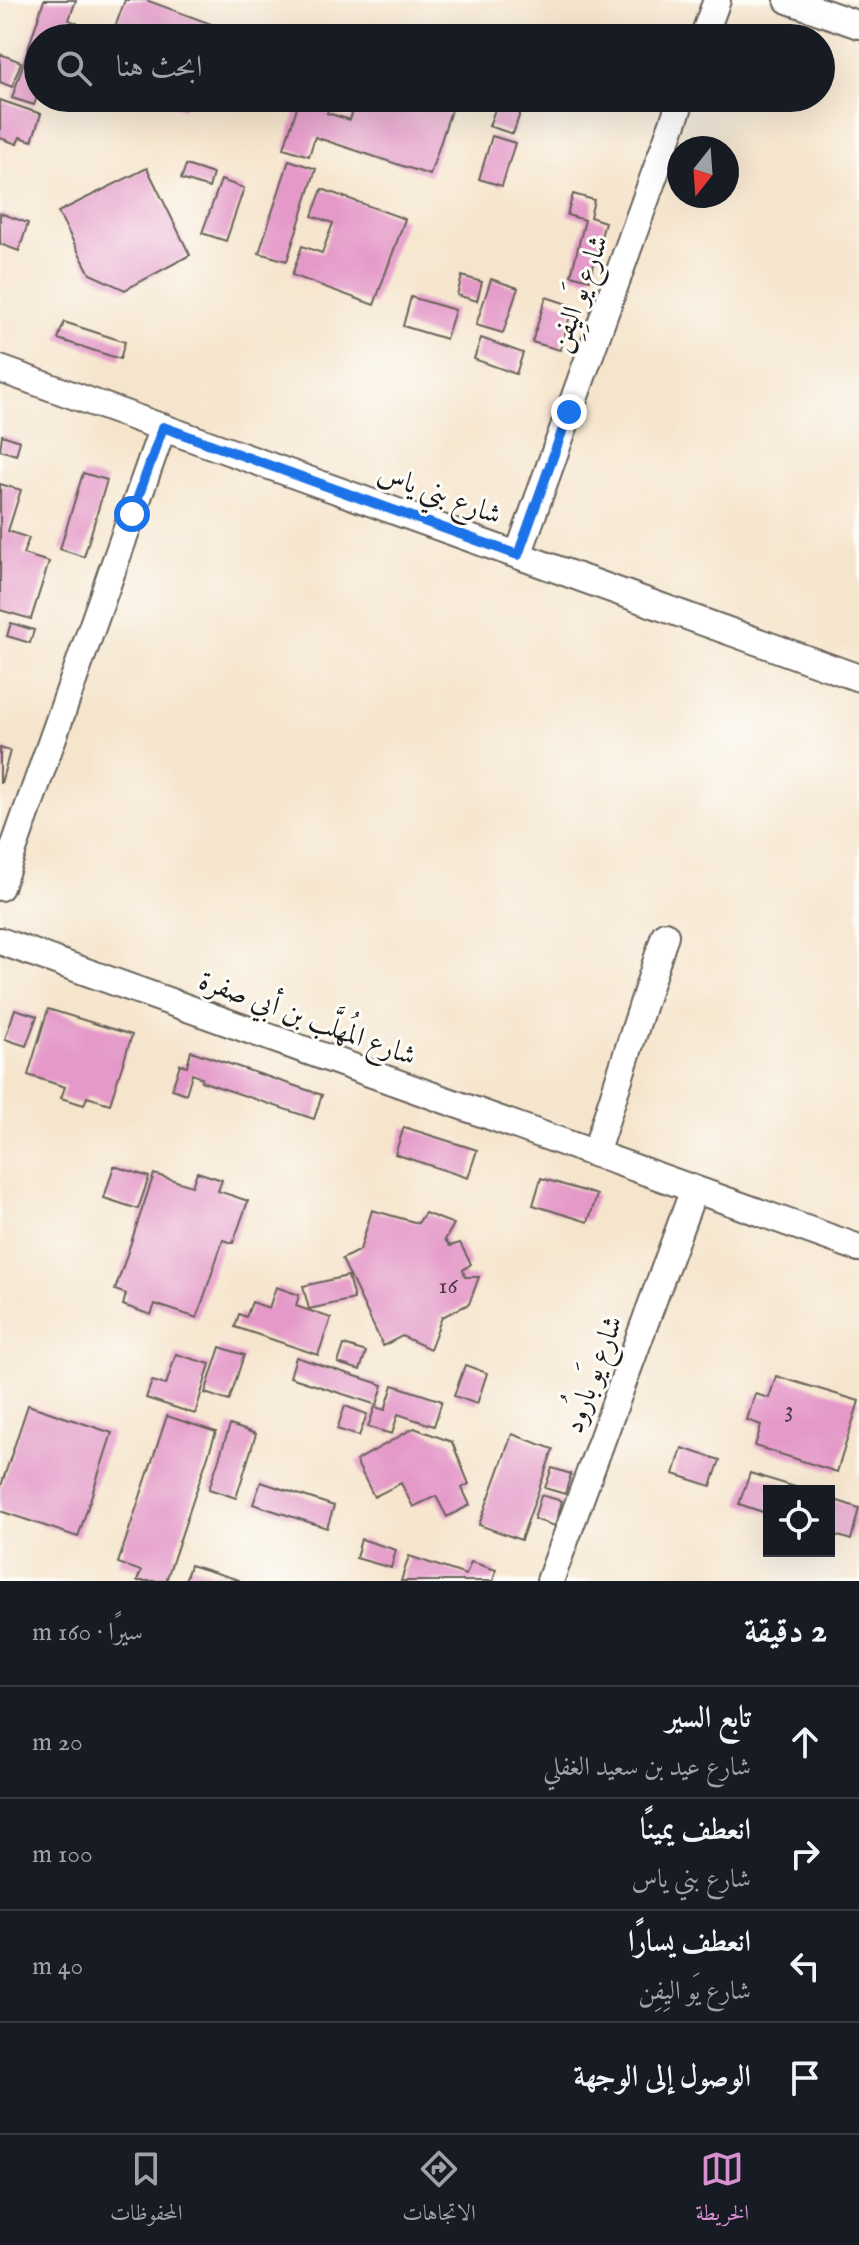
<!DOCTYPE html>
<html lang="ar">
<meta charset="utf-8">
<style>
body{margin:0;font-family:"IM FELL English",Amiri,serif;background:#20242c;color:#f1f3f6;direction:rtl}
.controls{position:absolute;right:24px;bottom:24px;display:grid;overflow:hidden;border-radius:0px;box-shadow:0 8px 32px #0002}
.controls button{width:72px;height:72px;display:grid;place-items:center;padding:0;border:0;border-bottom:2px solid #363941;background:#171b24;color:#f1f3f6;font:40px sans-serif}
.compass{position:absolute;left:667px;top:136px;width:72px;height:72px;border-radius:50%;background:#171b24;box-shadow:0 8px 32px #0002;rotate:197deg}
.stop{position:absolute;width:24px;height:24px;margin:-18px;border:6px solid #1a73e8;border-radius:50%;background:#fff}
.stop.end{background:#1a73e8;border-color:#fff;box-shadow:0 2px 8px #0008}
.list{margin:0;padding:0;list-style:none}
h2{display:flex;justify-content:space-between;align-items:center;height:104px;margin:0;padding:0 32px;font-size:34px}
h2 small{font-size:26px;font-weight:400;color:#9ea1a6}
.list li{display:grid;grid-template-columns:52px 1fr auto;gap:24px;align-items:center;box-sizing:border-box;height:112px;padding:0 32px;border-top:2px solid #363941}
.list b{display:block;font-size:30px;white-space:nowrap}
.list p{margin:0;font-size:26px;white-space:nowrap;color:#9ea1a6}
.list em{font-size:26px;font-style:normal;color:#9ea1a6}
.icon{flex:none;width:44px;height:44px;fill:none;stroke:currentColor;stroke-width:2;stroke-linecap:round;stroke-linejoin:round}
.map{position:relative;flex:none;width:859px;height:1581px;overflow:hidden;direction:ltr}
.search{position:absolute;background:#171b24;box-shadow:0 8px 32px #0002;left:24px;right:24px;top:24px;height:88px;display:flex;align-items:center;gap:20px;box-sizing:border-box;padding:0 28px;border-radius:44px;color:#9ea1a6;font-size:30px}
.sheet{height:552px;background:#171b24}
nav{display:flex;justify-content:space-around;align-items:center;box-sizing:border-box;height:112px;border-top:2px solid #363941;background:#171b24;font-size:22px;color:#9ea1a6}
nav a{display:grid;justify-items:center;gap:4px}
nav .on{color:#d690ce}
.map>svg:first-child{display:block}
.building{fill:#e499c8}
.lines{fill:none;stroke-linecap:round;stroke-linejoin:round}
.street-casing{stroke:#68625a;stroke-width:30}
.street{stroke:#fff;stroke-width:26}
.route{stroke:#1a73e8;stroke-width:10}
.labels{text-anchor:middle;stroke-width:6;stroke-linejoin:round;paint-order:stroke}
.number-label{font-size:24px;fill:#4e3b47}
.street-label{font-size:28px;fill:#1c1c1c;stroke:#fdfcf7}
</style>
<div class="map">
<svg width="859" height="1581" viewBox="0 0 859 1581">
<rect width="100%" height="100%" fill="#fdfcf7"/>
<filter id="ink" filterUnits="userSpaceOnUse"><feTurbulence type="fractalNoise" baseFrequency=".0125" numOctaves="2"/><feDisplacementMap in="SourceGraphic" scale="16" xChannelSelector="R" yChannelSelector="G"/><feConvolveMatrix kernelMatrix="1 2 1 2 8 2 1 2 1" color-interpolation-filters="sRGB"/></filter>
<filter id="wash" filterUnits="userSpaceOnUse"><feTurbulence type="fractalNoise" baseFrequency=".006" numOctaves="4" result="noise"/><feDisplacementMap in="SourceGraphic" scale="32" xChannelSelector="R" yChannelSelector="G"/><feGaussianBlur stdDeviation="1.8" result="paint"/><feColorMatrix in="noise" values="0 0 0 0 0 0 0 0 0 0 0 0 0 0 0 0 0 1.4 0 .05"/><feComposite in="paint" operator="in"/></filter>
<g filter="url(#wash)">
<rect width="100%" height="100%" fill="#f6e5cd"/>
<g id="blocks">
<path class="building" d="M44,0h32l-7,20 8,3 -5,15h-34v56l-4,11 -22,-7z
M125,0h21l68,25 -5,13h-98z
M0,54l21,8 -9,25 -12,-5z
M156,98h31l-3,11z
M300,98h32l-5,15 23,7 7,-22h88l9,3 -24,74 -115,-38 -6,19 -25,-8z
M499,98h26l-12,36 -24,-8z
M0,100l41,14 -9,27 -12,-4 -3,7 -17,-6z
M492,136l23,7 -13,43 -23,-7z
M289,160l27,9 -29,92 -28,-8z
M186,165l27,9 -4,14 -28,-9z
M147,168l43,87 -65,35 -35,-16 -32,-62z
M221,180l23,8 -18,53 -24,-8z
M322,189l83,30 -31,86 -82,-30 10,-29 20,7 11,-30 -21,-7z
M573,194l21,6 -4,17 15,5 -15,58 -19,-5 14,-55 -18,-5z
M0,213l28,10 -9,28 -19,-7z
M462,276l20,6 -5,19 -20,-6z
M491,279l27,9 -15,45 -27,-8z
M411,297l44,13 -9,29 -43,-13z
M546,297l27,9 -13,44 -28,-8z
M64,322l61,20 -5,17 -62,-20z
M481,338l42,15 -7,21 -42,-15z
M2,435l18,6 -4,14 -16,-5z
M83,473l24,7 -23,77 -24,-8z
M0,484l21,6 -13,41 21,7 -6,16 26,8 -18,57 -31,-9z
M11,623l23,7 -4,13 -23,-7z
M0,748l10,3 -9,32h-1z
M15,1009l22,7 -11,30 -21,-7z
M48,1009l84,26 -22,69 -23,-7 -3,8 -23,-7 4,-11 -37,-12z
M191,1051l131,44 -8,24 -113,-38 1,-3 -10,-4 -6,20 -14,-5 8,-25 7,2z
M404,1127l73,23 -9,28 -73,-24z
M114,1166l35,11 -11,32 -34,-11z
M197,1172l25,8 -4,11 30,10 -15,42 -10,-3 -26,78 -42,-14 -4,11 -28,-10 3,-11 -11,-4 39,-116 38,12z
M541,1178l56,17 -9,27 -55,-17z
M372,1210l46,13 7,-10 29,11 -9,16 5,6 10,-3 11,21 -8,6 2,7h14l-10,27 -27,13 -12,32 -28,-13 -19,10 -41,-87 18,-9z
M348,1276l6,23 -45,10 -6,-23z
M276,1287l23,8 -3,11 35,12 -13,37 -83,-28 4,-13 7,3 6,-15 17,6z
M344,1345l22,7 -6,18 -22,-7z
M220,1347l24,8 -15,46 -24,-8z
M176,1354l34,10 -15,50 -49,-16 6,-17 14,4z
M296,1357l87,28 -6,20 -87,-28z
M465,1365l22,8 -10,31 -23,-8z
M776,1376l83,25 -22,71 -82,-26 6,-21 -14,-5 8,-26 14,4z
M393,1385l49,16 -8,25 -36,-12 -6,20 -24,-7 7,-20 10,3z
M28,1405l84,28 -34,104 -78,-26v-22z
M345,1406l22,8 -8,22 -22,-7z
M167,1416l49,16 -50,149h-29l4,-10 -23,-8z
M230,1425l26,9 -20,64 -27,-9z
M414,1428l38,14 17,42 -7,4 8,17 -23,12 -11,-21 -23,11 -12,-24 -27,14 -18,-36z
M512,1434l41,15 -32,91 -42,-15z
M682,1448l38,12 -9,26 -37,-12z
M552,1468l19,6 -6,20 -20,-6z
M750,1473l55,17v1h-36v23l-30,-10z
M261,1482l73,24 -7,22 -74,-24z
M541,1495l21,6 -7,25 -21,-7z
M829,1498l30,10 -8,32 -22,-7z
M361,1539l35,11 -5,18 -35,-10z
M409,1556l57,19 5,-13 25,8 -3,11h-92z
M190,1565l49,15v1h-54z"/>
</g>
</g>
<g filter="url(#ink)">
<use href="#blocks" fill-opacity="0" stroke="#68625a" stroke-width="2"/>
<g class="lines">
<defs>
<path id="street" d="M788,0l71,25
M703,38l14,-38
M0,369l859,309
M518,555l164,-457
M0,887l163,-460
M0,941l859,307
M595,1154l70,-219
M550,1581l144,-392"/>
</defs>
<use href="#street" class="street-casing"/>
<use href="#street" class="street"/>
</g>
</g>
<g class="lines" filter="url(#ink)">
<path class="route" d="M132,514l31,-87 355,128 51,-143"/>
</g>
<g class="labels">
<g class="number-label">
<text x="448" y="1293">16</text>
<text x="789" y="1417">3</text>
</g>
<g class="street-label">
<text transform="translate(578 293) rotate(-70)" y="10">شارع يَو اليِفِن</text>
<text transform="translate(440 493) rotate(20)" y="10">شارع بني ياس</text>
<text transform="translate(308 1017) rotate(20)" y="10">شارع المُهلَّب بن أبي صفرة</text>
<text transform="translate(592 1374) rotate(-70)" y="10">شارع يَو بارُود</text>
</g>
</g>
</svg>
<div class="controls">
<button><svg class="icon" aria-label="locate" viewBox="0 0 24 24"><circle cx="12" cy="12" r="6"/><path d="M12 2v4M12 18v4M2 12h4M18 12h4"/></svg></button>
</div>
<svg class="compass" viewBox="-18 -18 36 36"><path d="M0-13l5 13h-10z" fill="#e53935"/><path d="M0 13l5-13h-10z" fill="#9ea1a6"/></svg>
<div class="stop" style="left:132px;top:514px"></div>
<div class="stop end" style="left:569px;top:412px"></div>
<div class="search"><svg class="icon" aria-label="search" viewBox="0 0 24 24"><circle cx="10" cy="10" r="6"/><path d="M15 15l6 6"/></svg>ابحث هنا</div>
</div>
<section class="sheet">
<h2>2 دقيقة<small>سيرًا · 160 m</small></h2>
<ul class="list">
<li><svg class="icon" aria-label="ahead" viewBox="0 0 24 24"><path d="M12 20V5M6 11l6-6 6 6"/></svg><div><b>تابع السير</b><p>شارع عيد بن سعيد الغفلي</p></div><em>20 m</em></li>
<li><svg class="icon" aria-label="right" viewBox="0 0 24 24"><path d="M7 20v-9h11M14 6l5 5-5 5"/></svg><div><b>انعطف يمينًا</b><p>شارع بني ياس</p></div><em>100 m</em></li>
<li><svg class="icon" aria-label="left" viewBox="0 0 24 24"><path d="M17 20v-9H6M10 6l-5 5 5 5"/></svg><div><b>انعطف يسارًا</b><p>شارع يَو اليِفِن</p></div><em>40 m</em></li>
<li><svg class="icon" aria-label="arrive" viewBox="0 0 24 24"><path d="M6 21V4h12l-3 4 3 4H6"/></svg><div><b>الوصول إلى الوجهة</b></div></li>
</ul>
</section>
<nav>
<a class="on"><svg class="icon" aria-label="map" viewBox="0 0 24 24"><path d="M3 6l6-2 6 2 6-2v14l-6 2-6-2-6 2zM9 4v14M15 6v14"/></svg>الخريطة</a>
<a><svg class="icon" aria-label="directions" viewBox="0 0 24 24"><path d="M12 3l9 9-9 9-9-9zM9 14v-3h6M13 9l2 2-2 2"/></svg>الاتجاهات</a>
<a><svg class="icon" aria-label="saved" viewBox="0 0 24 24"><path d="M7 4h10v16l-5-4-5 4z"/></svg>المحفوظات</a>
</nav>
